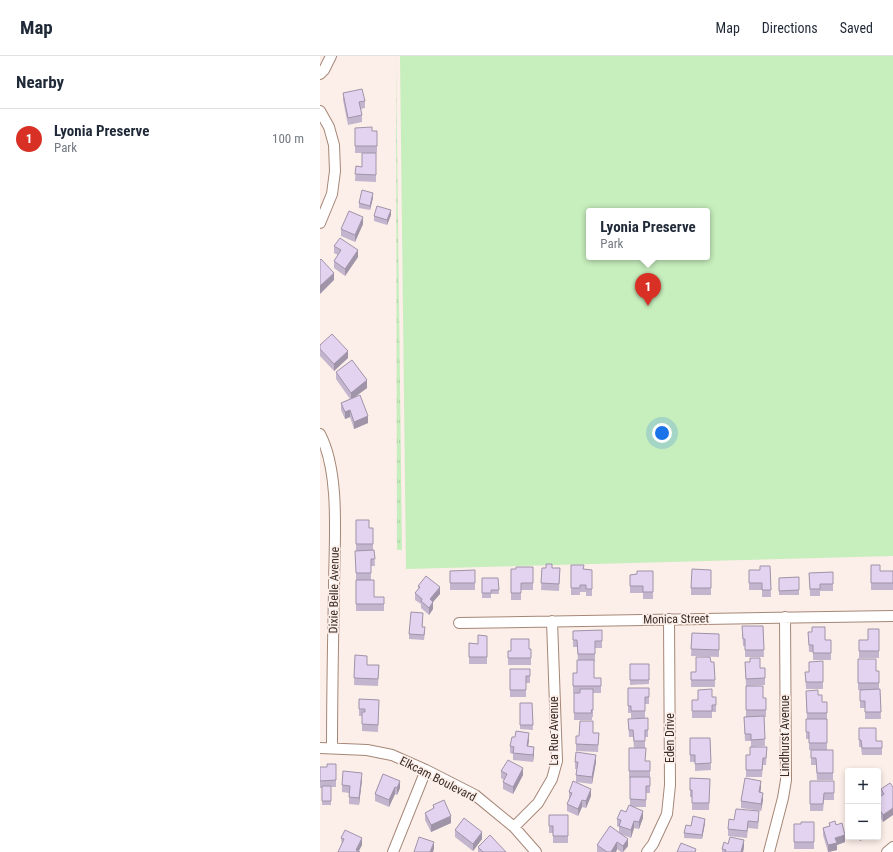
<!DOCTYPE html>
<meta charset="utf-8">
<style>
body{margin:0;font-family:"Roboto Condensed",sans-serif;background:#f6f6f7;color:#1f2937}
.controls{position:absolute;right:12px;bottom:12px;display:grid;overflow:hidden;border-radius:4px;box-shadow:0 2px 6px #0003}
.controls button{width:36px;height:36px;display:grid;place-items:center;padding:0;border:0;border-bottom:1px solid #e0e1e3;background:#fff;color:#1f2937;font:20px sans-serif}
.you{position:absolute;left:342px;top:377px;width:14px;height:14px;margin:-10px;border:3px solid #fff;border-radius:50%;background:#1a73e8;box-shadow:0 0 0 6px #1a73e833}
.badge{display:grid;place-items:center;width:26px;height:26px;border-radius:50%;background:#d93025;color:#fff;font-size:13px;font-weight:700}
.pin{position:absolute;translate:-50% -33px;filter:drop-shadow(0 1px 2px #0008)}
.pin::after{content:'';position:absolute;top:21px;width:14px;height:12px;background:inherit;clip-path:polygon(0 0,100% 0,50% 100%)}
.popup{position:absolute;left:266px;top:152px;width:124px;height:52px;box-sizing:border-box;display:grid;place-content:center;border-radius:4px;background:#fff;filter:drop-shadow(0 1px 3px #0005);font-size:13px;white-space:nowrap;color:#747a83}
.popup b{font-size:15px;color:#1f2937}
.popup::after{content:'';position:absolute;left:50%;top:100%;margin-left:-8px;border:8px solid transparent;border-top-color:#fff}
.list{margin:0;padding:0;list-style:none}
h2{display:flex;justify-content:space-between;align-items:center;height:52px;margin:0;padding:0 16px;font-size:17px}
h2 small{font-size:13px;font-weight:400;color:#747a83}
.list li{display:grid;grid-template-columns:26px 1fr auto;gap:12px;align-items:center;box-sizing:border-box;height:60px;padding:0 16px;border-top:1px solid #e0e1e3}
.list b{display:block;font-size:15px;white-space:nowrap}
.list p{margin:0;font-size:13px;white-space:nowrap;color:#747a83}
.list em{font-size:13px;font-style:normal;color:#747a83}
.map{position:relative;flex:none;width:573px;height:796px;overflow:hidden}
header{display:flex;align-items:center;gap:24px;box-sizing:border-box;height:56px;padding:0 20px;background:#fff;border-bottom:1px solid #e0e1e3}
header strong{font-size:19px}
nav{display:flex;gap:22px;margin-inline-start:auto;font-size:14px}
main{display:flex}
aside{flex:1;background:#fff}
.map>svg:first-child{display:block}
.grass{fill:url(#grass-tufts)}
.green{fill:#c7eebd;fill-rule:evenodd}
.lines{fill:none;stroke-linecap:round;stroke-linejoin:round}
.minor-casing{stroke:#a58777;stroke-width:12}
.minor{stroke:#fff;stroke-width:10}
.wall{fill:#c3b5ce}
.shaded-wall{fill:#9f94a8}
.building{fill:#e3d3f0;stroke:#9f94a8}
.labels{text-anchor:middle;stroke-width:3.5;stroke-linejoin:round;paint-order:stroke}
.street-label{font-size:12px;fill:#3a2d27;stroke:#fceee8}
</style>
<header>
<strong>Map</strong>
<nav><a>Map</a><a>Directions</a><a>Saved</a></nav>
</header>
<main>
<aside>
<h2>Nearby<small></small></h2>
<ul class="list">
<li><span class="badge">1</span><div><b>Lyonia Preserve</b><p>Park</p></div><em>100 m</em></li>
</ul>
</aside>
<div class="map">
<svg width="573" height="796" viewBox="0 0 573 796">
<defs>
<pattern id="grass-tufts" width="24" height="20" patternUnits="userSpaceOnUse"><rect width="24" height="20" fill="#c7eebd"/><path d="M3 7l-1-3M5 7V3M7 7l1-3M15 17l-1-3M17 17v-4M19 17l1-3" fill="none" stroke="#accca2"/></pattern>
</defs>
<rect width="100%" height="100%" fill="#fceee8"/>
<path class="grass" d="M76,0l6,494h-5z"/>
<path class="green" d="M80,0h493v500l-487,13zM269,155h118v46h-118z"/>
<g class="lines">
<defs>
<path id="minor" d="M0,18l4,-4 7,-14
M0,55l9,16 5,18 1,26 -3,23 -12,29
M0,378c21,40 14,110 14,156 -1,52 -2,105 -2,158
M139,567l434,-7
M0,692l47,2 25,5 34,15 49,25 39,32 22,25
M194,771l24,-24 14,-24 5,-18 -5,-140
M73,796l33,-82
M327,796l6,-8 14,-30 3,-29 -1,-166
M449,796l14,-54 3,-18 -1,-163
M567,796l6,-5"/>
</defs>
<use href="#minor" class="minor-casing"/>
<use href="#minor" class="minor"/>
</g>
<path class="wall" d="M23,37l22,8v7l-4,1 1,6v7l-14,3 -5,-25z
M35,72l17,3 5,15v7h-6h5v29l-21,-1 1,-15 6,1v-14h-7z
M53,142l-3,12 -11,-2v-5z
M71,159l-4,10 -13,-4v-5z
M43,168l-8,18 -14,-6v-7z
M14,190l24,11 -13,19 -11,-8v-7l4,-6 -4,-2z
M0,289l28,13 -14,13 -14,-15z
M16,316l31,16 -15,10 16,25 -14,6 -4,-12 -5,2 -4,-9v-7l9,-4 -14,-20z
M36,464l13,8h4v22h1l1,16h-4v14h-15z
M251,509l12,4 9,1v26h-6v-4h-6v3h-9z
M551,509l9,6h13v19h-22z
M450,510l1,31h-9v-7h-13v-20h11z
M213,511v23h-12v10h-10v-31h5z
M222,512h18l-1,23 -18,-1z
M155,514v20h-25v-19z
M391,514v25h-20v-7z
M333,515v28h-10v-6h-13v-18l7,-1z
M513,516v19h-13v5h-10l-1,-23z
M479,521v18h-20v-17z
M162,522h16l1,16h-8v4h-9z
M36,524l18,17h10v14h-28z
M98,530l22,8 -7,8v7l-4,6 -8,-7v-4l-6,-4v-7l3,-4z
M103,562l-1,9 3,5 -1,8 -15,-1v-5z
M422,570h21l1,31h-19v-11h-2z
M559,573v29h-20v-18h9z
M282,574v18h-7v13h-1v17h7v15h-8v24h-1v3h-18v-27h1h-2v-20h4l1,-13 -1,-13h-4v-16z
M488,576l17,8h6v20h-18v-8h-4z
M372,577l27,1v23l-28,-1z
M167,580v28h-18v-21l9,1z
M211,593v16h-23v-14z
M35,599l12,10h12l-1,21 -24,-1z
M538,603l18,12h3v18h1l1,30h-16v-11h-5v-18h-2z
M391,606l4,18v7h-24v-15h5z
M425,606l15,6h5v17l-19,1z
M310,608h19v20l-19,1z
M190,613h20v14h-4v14h-16z
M485,616h4l14,10v7h-17z
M426,630l17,12h3v19h-2l1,29 -14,1v-6h-6l-1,-24h2z
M308,632h21v16h-4v14h-14v-5h-3z
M486,635l12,4 4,7h5v48h6v30h-16l-1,-15h-5v-15h-2v-11h-3v-20h1z
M392,641h4v15h-4v6h-20v-18h6z
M39,643l20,1 -1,32 -16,-1v-15h-3z
M200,647h12l1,27 -13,-1z
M328,662v19h-3v11h-11l-1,-11h-4l-1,-18z
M539,672l17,13h6v14h-20l-1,-8h-2z
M273,677h6l-1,19 -22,-1v-15h3z
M370,682h20l1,32 -16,1v-9h-5z
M209,684l-1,6 6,8 -1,8 -20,-2v-6l-3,-1v-7z
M447,691l-1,18h-3l-1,12h-16v-22h4z
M309,692l17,13h4v32h-4v14h-14l11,11 -4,11 -5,-1 -3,10 -11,-4 8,12 -5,6h-2l-4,-3 -1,3h-19v-7l22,-12v-6l-2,-1v-7l9,-7 4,-6v-28h-1z
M255,706h21l-4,22 -16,-2v-7l1,-6h-2z
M16,708v23h-5v18h-9v-17h-2v-21h7z
M181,715l22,4 -10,19 -10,-5v-7l1,-2 -3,-2z
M63,718l17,14 -3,7 -2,-1 -6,13 -14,-6v-7z
M370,722l20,1 -1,31h-17v-13h-2z
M42,724l-3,25 -10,-1v-11l-7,-1v-7z
M490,725h24v19h-10l-1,11h-13z
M570,727l-7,39 -5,-8v-16l3,-2v-7z
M441,732l-1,4 3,8 -2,11 -20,-3v-7z
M249,736l22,4 -5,12 -4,-1 -4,9 -11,-5v-7l2,-5z
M113,749l18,18 -20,9 -6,-12v-7l8,-4z
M229,759h19v28h-15v-10h-4z
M439,762l-1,11 -10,-1 -1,10 -19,-2v-7l6,-9z
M494,766v27h-20v-25h7z
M385,767l-3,16 -18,-1v-5l7,-7z
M509,767l7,2 9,17 -8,3v5l-9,2 -5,-17v-7l6,-2z
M135,774l27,9 -9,12 -18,-14z
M537,781h9l-6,4z
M21,782l21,7 -3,6 1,1h-22l4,-7z
M158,791l28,5h-28z
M424,791l-1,5h-21v-3z"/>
<path class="shaded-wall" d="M53,137v5l-3,12v-4z
M71,154v5l-4,10v-5z
M43,161v7l-8,18v-7z
M38,194v7l-13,19v-7z
M14,217v7l-14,14v-8z
M28,295v7l-14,13v-7z
M47,324v8l-16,12v-7z
M30,354v7l-5,2v-7z
M48,360v7l-14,6v-7z
M120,531v7l-7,8v7l-4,6v-7l1,-9z
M209,677v7l-2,13v-7z
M214,691v7l-1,8v-7z
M276,699v7l-4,22v-7z
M203,712v7l-10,19v-7z
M42,717v7l-3,25v-7z
M80,725v7l-3,7v-7z
M441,725v7l-2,11v-7z
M75,731v7l-6,13v-7z
M271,733v7l-5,12v-7z
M443,737v7l-2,11v-7z
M262,744v7l-4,9v-7z
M573,752v7l-10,7v-7z
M323,755v7l-4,11v-7z
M131,760v7l-20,9v-7z
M385,763v4l-3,16v-4z
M314,765v7l-3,10v-8z
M162,776v7l-9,12v-7z
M525,779v7l-8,3v5l-9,2v-7l7,-7z
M540,781h6l-6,4z
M42,782v7l-4,7 -2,-2z
M308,783v7l-5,6v-6z
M424,784v7l-1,5h-2z
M114,786v7l-1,3h-3z
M297,786v7l-1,3h-5z"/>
<path class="building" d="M42,33l3,12 -6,1 3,13 -14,3 -5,-25z
M52,71v4h5v15h-22v-18z
M42,97h14v22l-21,-1 1,-8 6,1z
M42,134l11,3 -3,13 -11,-3z
M57,150l14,4 -4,10 -13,-4z
M29,155l14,6 -8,18 -14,-6z
M20,182l18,12 -13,19 -11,-8 7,-11 -7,-4z
M1,203l13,14 -14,13v-26z
M12,278l16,17 -14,13 -14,-15v-4z
M32,304l15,20 -16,13 -15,-21z
M40,339l8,21 -14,6 -4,-12 -5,2 -4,-9z
M36,464h13v8h4v16h-17z
M54,494l1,9h-4v14h-15l-1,-22z
M226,508h6v4h8l-1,16 -18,-1 1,-15h4z
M251,509h13l-1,4 9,1v19h-6v-4h-6v3h-9z
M551,509h9v6h13v12h-22z
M440,510h10l1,24h-9v-7h-13v-13h11z
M196,511h17v16h-12v10h-10v-24h5z
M372,513l19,1v18h-20z
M155,514v13h-25v-12z
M317,515h16v21h-10v-6h-13v-11l7,-1z
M513,516v12h-13v5h-10l-1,-16z
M106,520l14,11 -10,12 3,3 -4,6 -8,-7 1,-2 -7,-6 5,-6 -2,-1z
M479,521v13l-20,1v-13z
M162,522h16l1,12h-8v3h-9z
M36,524h18v17h10v7h-28z
M91,556l12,1 -1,14h3l-1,8 -15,-1z
M422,570h21l1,24h-19v-11h-2z
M492,571h13v13h6v13h-18v-8h-4l-1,-13h4z
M548,573h11v22h-20v-11h9z
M282,574v11h-7v13h-17l-1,-14h-4v-9z
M372,577l27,1v16l-28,-1z
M158,579l9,1v21h-18v-14l9,1z
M191,583h18v10h2v9h-23v-7h3z
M35,599l12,1v9h12l-1,14 -24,-1z
M376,601h14l1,5h3l1,18h-24v-8h5z
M430,602h10v10h5v10l-19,1 -1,-17h5z
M538,603h18v12h3v12h-21z
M257,604h17v18h7v8h-28v-13h4z
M503,605v21h-17l-1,-10h4v-10z
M310,608h19v16h-19z
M190,613h20v7h-4v14h-16z
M426,630h17v12h3v12h-20z
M308,632h21v9h-4v14h-14v-5h-3z
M260,633h13v21h-2l1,3h-18v-20h6z
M392,633v8h4v8h-4v6h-20v-11h6v-10z
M560,633l1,23h-16v-11h-5v-11z
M498,634v5h4v7h5v11h-20l-1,-22z
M39,643l20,1 -1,25 -16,-1v-12h3v-3h-6z
M200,647h12l1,22h-13z
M444,660l1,23 -14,1v-6h-6l-1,-17z
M328,662v12h-3v11h-11l-1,-11h-4l-1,-11z
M486,663h21v24h-18v-11h-3z
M260,665h13v12h6l-1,12 -22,-1v-8h3z
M539,672h17v13h6v7h-20l-1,-8h-2z
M196,675l13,2 -2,13 7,1 -1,8 -20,-2 1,-6 -4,-1 2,-9h3z
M370,682h20l1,25 -16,1v-9h-5z
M430,691h17l-1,11h-3l-1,12h-16v-15h4z
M309,692h17l-1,13h5v10h-21z
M491,694h22v23h-16l-1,-15h-5z
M256,696l20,3 -4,22 -16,-2 2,-13h-3z
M188,704l15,8 -10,19 -10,-5 4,-8 -6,-3z
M7,708h9v16l-16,1v-14h7z
M23,715l19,2 -3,25 -10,-1 1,-11 -8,-1z
M63,718l17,7 -3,7 -2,-1 -6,13 -14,-6z
M310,721h20v9h-4v14l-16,-1z
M370,722l20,1 -1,24h-17v-13h-2z
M425,722l16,3 -2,11 4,1 -2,11 -20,-3z
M253,725l18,8 -5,12 -4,-1 -4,9 -11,-5 5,-11 -3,-1z
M490,725h24v12h-10l-1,11h-13z
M570,727l3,4v21l-10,7 -5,-8v-9l6,-4 -3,-5z
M2,730h9v15h-9z
M124,744l7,16 -20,9 -6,-12 9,-5 -1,-3z
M309,749l14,6 -4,11 -5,-1 -3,9 -12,-4 2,-6 -4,-1 4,-9 5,2z
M416,753l23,2 -1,11 -10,-1 -1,10 -19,-2 1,-10 5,1z
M229,759h19v21h-15v-10h-4z
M373,760l12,3 -3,16 -18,-2 2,-8 5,1z
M144,762l18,14 -9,12 -18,-14z
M515,765l1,4 6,-2 3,12 -10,3 2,5 -9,2 -5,-17 7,-2 -1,-3z
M481,766h13v20h-20v-18h7z
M290,770l18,13 -5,7 -6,-4 -6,10h-4l-10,-7z
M25,774l17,8 -6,12 4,2h-22l6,-13 -3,-1z
M170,779l16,17h-23l-5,-5z
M99,781l15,5 -4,10h-16z
M410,781l14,3 -3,12h-16l1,-2 -4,-1 2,-7 4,2z
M361,787l15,6 -1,3h-18z"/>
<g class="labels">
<g class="street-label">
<text transform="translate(14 534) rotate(-89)" y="4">Dixie Belle Avenue</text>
<text transform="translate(356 563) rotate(-1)" y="4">Monica Street</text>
<text transform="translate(234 675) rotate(-90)" y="4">La Rue Avenue</text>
<text transform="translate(465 680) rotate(-90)" y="4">Lindhurst Avenue</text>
<text transform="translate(350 682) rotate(-90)" y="4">Eden Drive</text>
<text transform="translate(118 723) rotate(27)" y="4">Elkcam Boulevard</text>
</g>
</g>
</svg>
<div class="controls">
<button>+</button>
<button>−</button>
</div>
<div class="you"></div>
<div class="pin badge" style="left:328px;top:250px">1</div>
<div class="popup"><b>Lyonia Preserve</b>Park</div>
</div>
</main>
